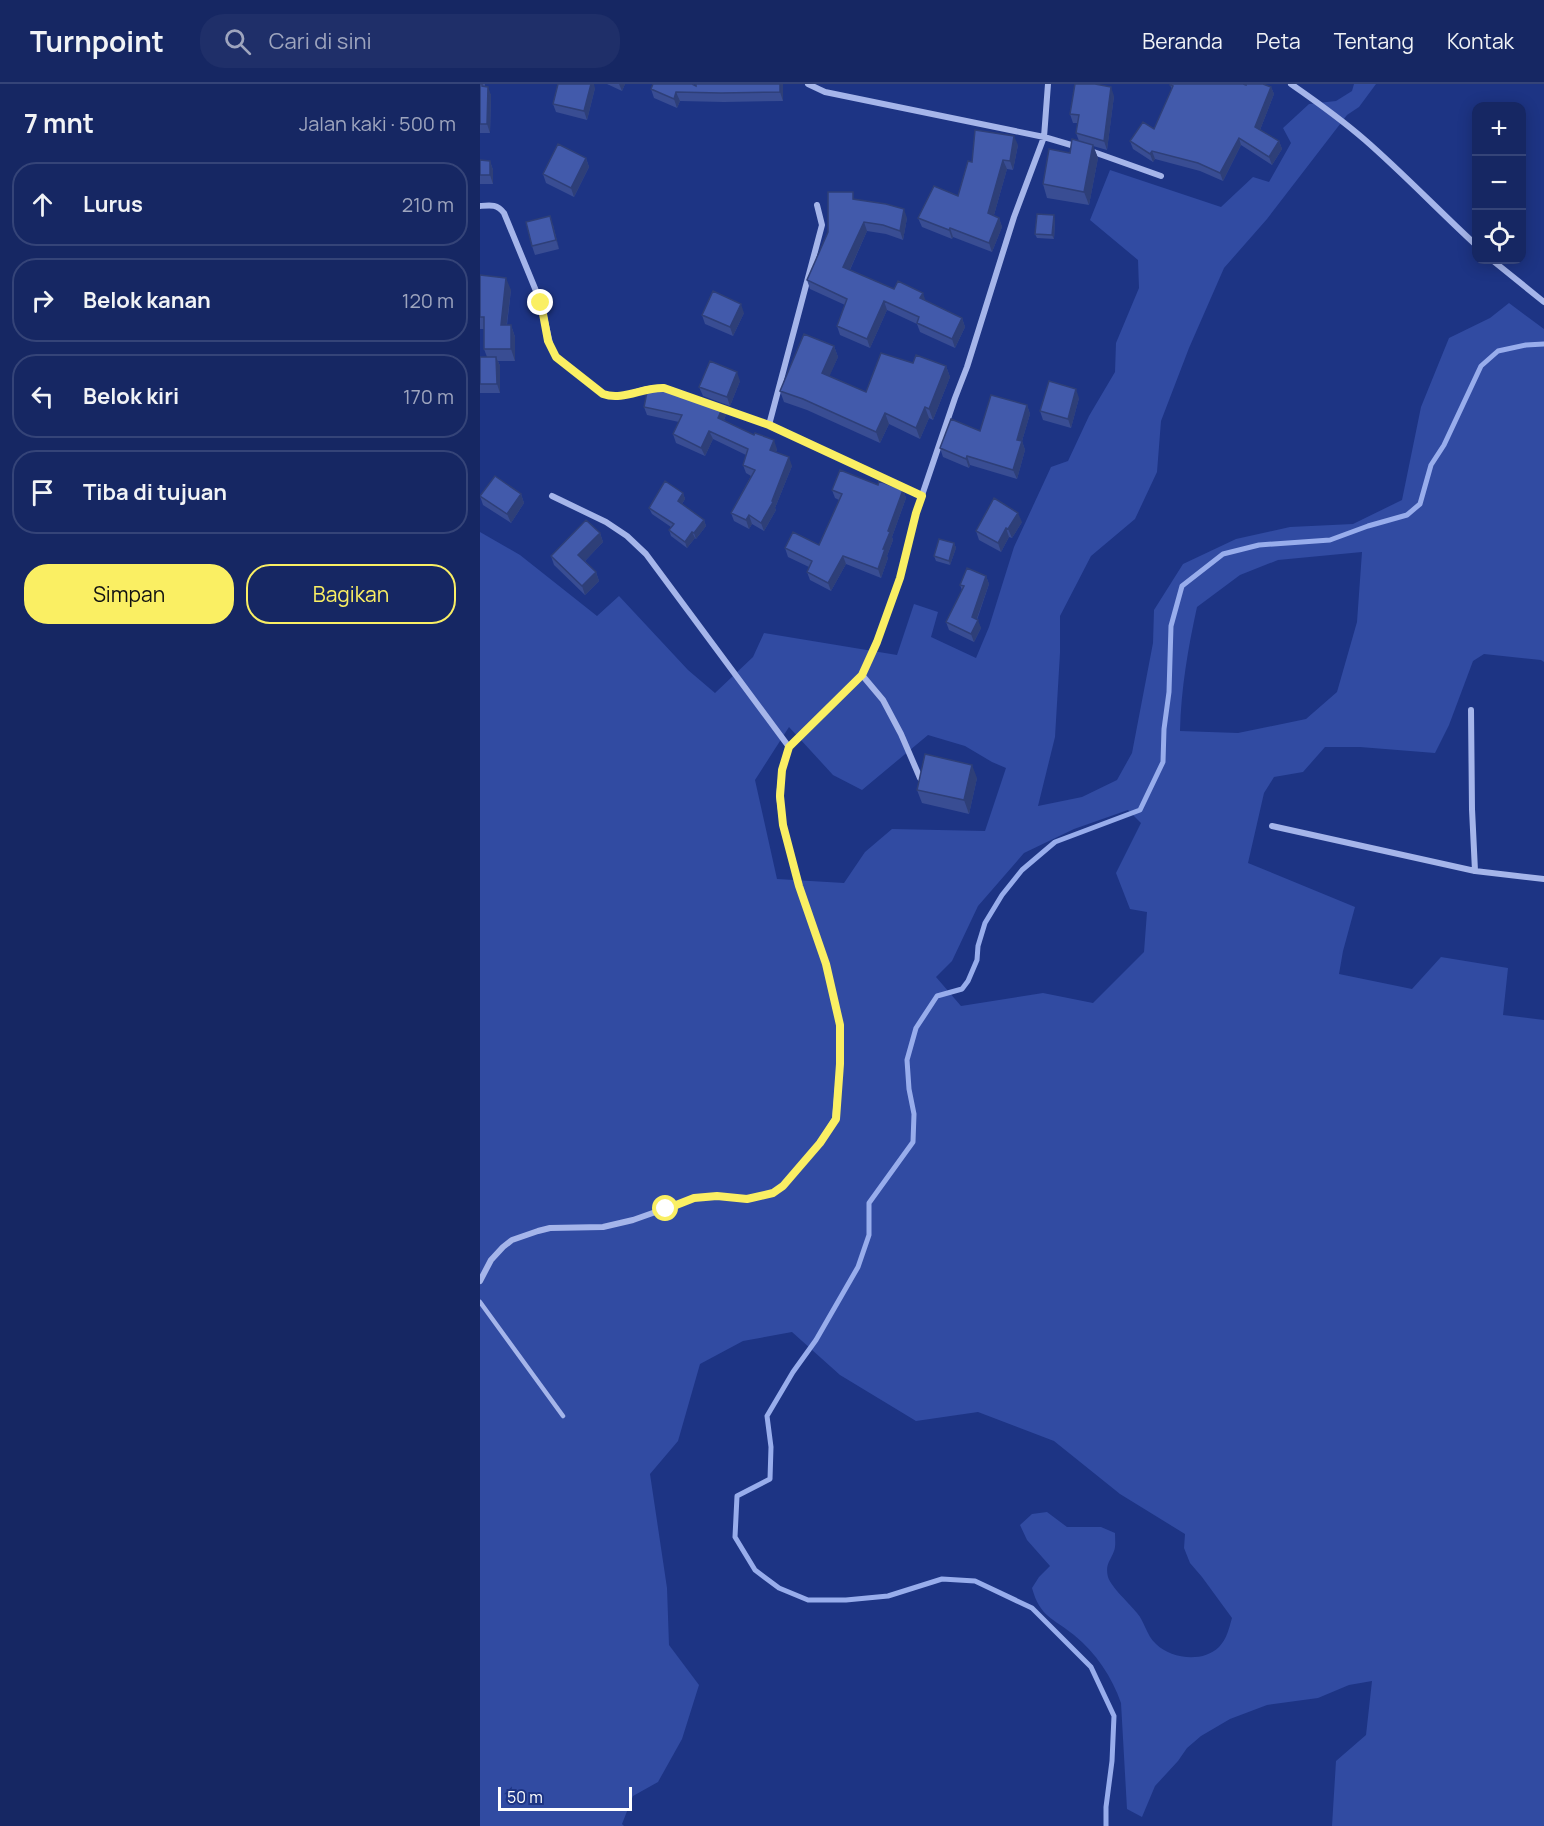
<!DOCTYPE html>
<html lang="id">
<meta charset="utf-8">
<style>
body{margin:0;font-family:Manrope,sans-serif;background:#1f2f69;color:#f1f3f6}
.controls{position:absolute;right:18px;top:18px;display:grid;overflow:hidden;border-radius:12px;box-shadow:0 3px 15px #0003}
.controls button{width:54px;height:54px;display:grid;place-items:center;padding:0;border:0;border-bottom:2px solid #354478;background:#162763;color:#f1f3f6;font:30px sans-serif}
.scale{position:absolute;left:18px;bottom:15px;width:134px;box-sizing:border-box;padding-left:6px;border:3px solid #fff;border-top:0;font-size:16px;line-height:21px;white-space:nowrap;color:#fff;-webkit-text-stroke:4px #1d3484;paint-order:stroke}
.stop{position:absolute;width:18px;height:18px;margin:-14px;border:4px solid #faef63;border-radius:50%;background:#fff}
.stop.end{background:#faef63;border-color:#fff;box-shadow:0 2px 6px #0008}
.list{margin:0;padding:0;list-style:none}
h2{display:flex;justify-content:space-between;align-items:center;height:78px;margin:0;padding:0 24px;font-size:26px}
h2 small{font-size:20px;font-weight:400;color:#9ea5be}
.list li{display:grid;grid-template-columns:39px 1fr auto;gap:18px;align-items:center;box-sizing:border-box;height:84px;margin:0 12px 12px;padding:0 12px;border:2px solid #354478;border-radius:24px}
.list b{display:block;font-size:22px;white-space:nowrap}
.list em{font-size:20px;font-style:normal;color:#9ea5be}
.actions{display:flex;gap:12px;padding:18px 24px}
.actions a{flex:1;padding:14px 0;border:2px solid #faef63;border-radius:24px;text-align:center;font-size:21px;color:#faef63}
.actions .main{background:#faef63;color:#111}
.icon{flex:none;width:33px;height:33px;fill:none;stroke:currentColor;stroke-width:2;stroke-linecap:round;stroke-linejoin:round}
.map{position:relative;flex:none;width:1064px;height:1742px;overflow:hidden}
header{display:flex;align-items:center;gap:36px;box-sizing:border-box;height:84px;padding:0 30px;background:#162763;border-bottom:2px solid #354478}
header strong{font-size:28px}
nav{display:flex;gap:33px;margin-inline-start:auto;font-size:21px}
.search{width:420px;height:54px;background:#1f2f69;display:flex;align-items:center;gap:15px;box-sizing:border-box;padding:0 21px;border-radius:24px;color:#9ea5be;font-size:22px}
main{display:flex}
aside{flex:1;background:#162763}
.map>svg:first-child{display:block}
.green{fill:#314ba2;fill-rule:evenodd}
.lines{fill:none;stroke-linecap:round;stroke-linejoin:round}
.stream{stroke:#98adec;stroke-width:5}
.lane{stroke:#a5b5ea;stroke-width:4.5}
.street{stroke:#a5b5ea;stroke-width:6}
.wall{fill:#394d93}
.shaded-wall{fill:#2e3f78}
.building{fill:#425aab;stroke:#2e3f78;stroke-width:1.5}
.route{stroke:#faef63;stroke-width:8}
</style>
<header>
<strong>Turnpoint</strong>
<div class="search"><svg class="icon" aria-label="search" viewBox="0 0 24 24"><circle cx="10" cy="10" r="6"/><path d="M15 15l6 6"/></svg>Cari di sini</div>
<nav><a>Beranda</a><a>Peta</a><a>Tentang</a><a>Kontak</a></nav>
</header>
<main>
<aside>
<h2>7 mnt<small>Jalan kaki · 500 m</small></h2>
<ul class="list">
<li><svg class="icon" aria-label="ahead" viewBox="0 0 24 24"><path d="M12 20V5M6 11l6-6 6 6"/></svg><div><b>Lurus</b></div><em>210 m</em></li>
<li><svg class="icon" aria-label="right" viewBox="0 0 24 24"><path d="M7 20v-9h11M14 6l5 5-5 5"/></svg><div><b>Belok kanan</b></div><em>120 m</em></li>
<li><svg class="icon" aria-label="left" viewBox="0 0 24 24"><path d="M17 20v-9H6M10 6l-5 5 5 5"/></svg><div><b>Belok kiri</b></div><em>170 m</em></li>
<li><svg class="icon" aria-label="arrive" viewBox="0 0 24 24"><path d="M6 21V4h12l-3 4 3 4H6"/></svg><div><b>Tiba di tujuan</b></div></li>
</ul>
<div class="actions"><a class="main">Simpan</a><a>Bagikan</a></div>
</aside>
<div class="map">
<svg width="1064" height="1742" viewBox="0 0 1064 1742">
<rect width="100%" height="100%" fill="#1d3484"/>
<path class="green" d="M874,0h22l-17,23 -12,8 -80,104 -43,49 -35,80 -28,73 -4,51 -22,47 -44,37 -31,60v37l-5,84 -17,69 44,-9 35,-17 15,-27 21,-110 1,-33 29,-46 53,-25 54,-12 63,-3 49,-24 19,-93 28,-69 41,-20 19,-15 35,26v333l-3,-2 -57,-6 -11,7 -24,64 -14,28 -75,-6h-35l-22,25 -29,5 -10,16 -16,70 107,44 -12,44 -4,23 73,15 29,-32 67,11 -5,47 41,5v806h-212l4,-65 30,-26 6,-54 -23,4 -31,13 -51,7 -37,14 -29,17 -14,12 -9,13 -23,25 -13,31 -15,-8 -6,-106c-9,-26 -25,-50 -47,-68 -21,-17 -34,-18 -42,-47l7,-11 11,-11 -23,-26 -7,-15 12,-11 15,-2 20,15h34l14,6c0,6 1,13 -1,18 -4,11 -9,13 -6,26 3,10 22,27 29,36 8,9 9,22 19,31 15,15 47,19 63,3 8,-8 10,-19 13,-29l-30,-41 -12,-14 -6,-15 1,-14 -65,-40 -66,-53 -76,-29 -62,9 -76,-46 -48,-43 -49,9 -43,23 -22,77 -28,33 17,114 2,57 30,40 -17,54 -24,43 -25,14 -11,28 2,2h-144v-1294l40,23 77,61 22,-20 69,74 27,23 38,-36 11,-24 133,22 17,-51 24,8 -7,25 45,21 13,-31 25,-80 37,-80 17,-6 21,-45 26,-44 1,-29 23,-55 -1,-28 -48,-40 20,-50 111,37 32,-30 16,5 22,-39 -8,-15 26,-24 27,-3 16,-10zM882,468l-5,70 -20,70 -31,27 -68,14 -58,-2c1,-42 8,-83 17,-124l43,-32 38,-15zM309,643l44,48 29,15 66,-55 37,11 27,16 14,6 -21,63 -93,-2 -27,23 -21,31 -67,-4 -22,-99zM648,726l13,13 -25,50 14,36 17,3 -3,40 -51,51 -50,-10 -82,13 -25,-29 16,-16 26,-55 46,-53 50,-24z"/>
<g class="lines">
<path class="stream" d="M626,1742v-19l6,-46 2,-45 -23,-49 -59,-59 -57,-27 -33,-2 -54,17 -42,4h-38l-29,-12 -24,-18 -20,-33 2,-41 33,-17 1,-32 -4,-31 26,-44 23,-32 42,-73 11,-32v-32l44,-61 1,-28 -5,-25 -2,-29 9,-32 21,-32 25,-7 6,-8 9,-21 1,-14 7,-23 17,-28 20,-25 33,-28 85,-32 23,-48 1,-33 5,-37 2,-66 11,-40 41,-32 36,-9 71,-5 38,-14 39,-11 13,-11 11,-39 13,-20 37,-79 17,-15 28,-6 18,-1"/>
<path class="lane" d="M0,1218l83,114"/>
<path class="street" d="M328,0l17,8 219,45 34,10
M811,0c26,18 51,36 74,56 39,34 74,71 111,105
M608,66l73,26
M0,122c11,-1 17,-2 24,7l37,90 10,45 5,9 47,37c18,7 34,-5 52,-6 12,-1 23,5 33,9
M1012,176l52,42
M238,323l51,18 153,71
M289,341l53,-200 -5,-20
M72,412l54,26 21,14 19,18 143,193
M382,591l21,25 18,34 19,44
M991,626l1,99 3,62
M792,742l203,45 69,8
M0,1197l11,-21 12,-13 9,-7 26,-9 12,-3 53,-1 30,-7 62,-22 22,-2 30,3 26,-6 10,-7 37,-43 15,-24 5,-55v-39l-14,-61 -27,-78 -16,-61 -4,-29 3,-26 7,-23 73,-72 15,-33 23,-64 16,-65 39,-115 12,-31 47,-150 30,-80 4,-53"/>
</g>
<path class="wall" d="M0,0h5v3l6,8 -1,38h-10z
M127,0h18l-3,7z
M216,0h87v17l-59,1 -44,-1 -3,7 -23,-10 -3,-9 45,-3z
M690,1h76l25,2 3,7 -14,36 19,11 3,8 -10,16 -31,-20 -18,36 -23,-10 -45,-12 -2,3 -20,-13 -3,-8 24,-12 18,-40z
M115,4l-8,32 -31,-8 -3,-8z
M634,12l-7,54 -14,-4 5,12 -9,47 -42,-7 -4,-14 27,-31 9,-12 -3,-8 2,-10h-5l-3,-9z
M538,61l-5,25 -6,-1 -13,46 5,3 3,9 -10,25 -39,-15 -1,2 -30,-12 -4,-9 40,-22 14,-34z
M106,74l3,9 -15,30 -28,-14 -3,-9z
M0,76l10,1 3,9v14h-13z
M376,116l51,18 -4,22 -17,-6 -19,-3 -17,39 44,19 32,12 36,17 3,9 -10,21 -35,-16 -3,-8 -30,-14 -17,38 -30,-13 -3,-9 8,-21 -35,-16 -3,-9z
M575,135l-1,20 -17,-1 -2,-4z
M73,141l6,24 -24,6 -3,-9z
M0,191l31,15 -4,35h4l4,12v24h-17l2,5v27h-20v-36h7l-3,-8v-20h-4z
M264,229l-11,23 -28,-12 -3,-9z
M354,262l4,11 -9,19 37,16 47,-29 33,3 4,11 -17,43 -4,-2 -9,21 -31,-15 -9,19 -73,-33 -23,-8 -4,-11z
M260,297l-10,25 -27,-10 -4,-9z
M599,314l-8,30 -28,-8 -3,-9z
M547,321l3,9 -8,27 3,9 -8,29 -47,-14 -1,3 -26,-11 -3,-9 40,-17z
M164,323h79l3,8 -2,5 53,29 -1,3 16,14 -17,42 1,2 -12,21 -12,-7 -3,5 -15,-8 -3,-8 20,-37 -5,-3 -3,-8 3,-10 -33,-16 -8,17 -29,-13 -3,-9 6,-12 -32,-7z
M398,401l25,5 3,8 -14,39 1,3 -6,16 1,2 -7,20 -35,-14 -15,27 -21,-11 -3,-8 2,-5 -21,-10 -3,-9 34,-3 20,-45 -4,-2 -3,-8z
M203,409l2,6 -3,5 22,16 2,6 -10,13 -1,-1 -8,10 -16,-12 -2,-6 2,-3 -19,-13 -3,-6z
M41,410l3,9 -13,20 -28,-18 -3,-9z
M542,438l-10,16 -3,-1 -8,15 -22,-12 -3,-9z
M120,449l3,9 -18,19 11,11 3,9 -14,14 -31,-30 -3,-9z
M474,459l2,5 -6,17 -14,-4 -2,-5z
M506,492l3,8 -12,36 4,8 -7,14 -25,-12 -3,-8 16,-32 -2,-5z
M497,694l-8,36 -47,-11 -5,-13z"/>
<path class="shaded-wall" d="M111,0h3l1,4 -8,32 -3,-9z
M139,0h6l-3,7z
M300,0h3v17l-3,-9z
M8,3l3,8 -1,38 -3,-9z
M631,3l3,9 -7,54 -3,-9z
M791,3l3,7 -16,41 -3,-8z
M196,8l4,9 -3,7 -3,-9z
M534,52l4,9 -5,25 -3,-9z
M759,54l2,7 -18,36 -3,-8z
M799,57l3,8 -10,16 -3,-8z
M613,61l5,13 -9,47 -5,-13z
M672,67l3,8 -2,3 -3,-8z
M106,74l3,9 -15,30 -3,-9z
M523,76l4,9 -15,53 -4,-9z
M10,77l3,9v14l-3,-9z
M424,125l3,9 -4,22 -3,-9z
M574,131l1,4 -1,20 -2,-4z
M70,132l3,9 6,24 -3,-9z
M519,134l3,9 -10,25 -3,-9z
M384,138l3,9 -20,45 -4,-9z
M470,144l3,9 -1,2 -3,-9z
M26,194l5,12 -6,47 -4,-12z
M443,209l3,9 -6,-4z
M404,217l3,9 -17,38 -3,-9z
M261,220l3,9 -11,23 -3,-9z
M482,234l3,9 -10,21 -3,-9z
M31,241l4,12v24l-4,-12z
M354,262l4,11 -12,27 -4,-11z
M16,273l4,9v27l-3,-9z
M466,282l4,11 -17,43 -4,-11z
M257,288l3,9 -10,25 -3,-9z
M596,305l3,9 -8,30 -3,-9z
M547,321l3,9 -8,27 3,9 -8,29 -4,-9 4,-30z
M243,323l3,8 -5,11 -3,-8z
M445,323l4,11 -9,21 -4,-11z
M405,329l4,11 -9,19 -4,-11z
M229,347l4,8 -8,17 -4,-8z
M294,356l3,9 -4,10 -3,-9z
M487,372l3,9 -1,3 -3,-9z
M309,373l3,9 -17,42 1,2 -12,21 -3,-8 11,-22z
M423,406l3,8 -14,39 1,3 -6,16 1,2 -7,20 -3,-9 10,-38z
M203,409l2,6 -5,8 -2,-6z
M41,410l3,9 -13,20 -4,-9z
M538,429l4,9 -10,16 -4,-9z
M269,431l3,9 -3,5 -3,-9z
M224,436l2,6 -10,13 -2,-6z
M526,444l3,9 -8,15 -3,-9z
M212,448l3,6 -8,10 -2,-6z
M120,449l3,9 -21,22 -4,-9z
M474,459l2,5 -6,17 -1,-4z
M363,472l3,8 -15,27 -3,-8z
M116,488l3,9 -14,14 -3,-9z
M506,492l3,8 -14,40 3,-4 3,8 -7,14 -3,-8 1,-17z
M492,681l5,13 -8,36 -5,-14z"/>
<path class="building" d="M0,0h2v2l6,1 -1,37h-7z
M78,0h33l-7,27 -31,-7z
M173,0h39l4,2v-2h84v8l-59,1 -45,-1 -2,7 -23,-10z
M595,0h20l16,3 -7,54 -28,-8 3,-18 -9,-1z
M691,0h72l3,1v-1h17l8,3 -16,40 24,14 -10,16 -30,-19 -19,35 -22,-10 -46,-12 -2,3 -20,-13 13,-19 11,7 19,-43 -3,-1z
M495,46l39,6 -4,25 -7,-1 -15,53 11,5 -10,25 -39,-15 -1,2 -31,-12 16,-32 24,10 10,-35 4,1z
M592,55l21,6 -9,47 -41,-8 6,-35 21,4z
M78,60l28,14 -15,30 -28,-14z
M0,76l10,1v14h-10z
M348,108h25v7l33,5 18,5 -4,22 -17,-6 -19,-3 -21,45 51,22 4,-8 25,12 -3,5 42,20 -10,21 -35,-16 2,-6 -35,-16 -17,38 -30,-13 10,-27 -40,-19 21,-48z
M557,130l17,1 -2,20 -17,-1z
M70,132l6,24 -24,6 -6,-24z
M0,191l26,3 -5,47h10v24h-27v-32h-4z
M233,207l28,13 -11,23 -28,-12z
M324,250l30,12 -12,27 44,19 15,-39 32,10 3,-8 30,11 -17,43 -4,-2 -9,21 -31,-15 -9,19 -73,-33 -23,-8z
M0,273h16l1,27h-17z
M230,277l27,11 -10,25 -28,-10z
M569,297l27,8 -8,30 -28,-8z
M168,303l47,10 28,10 -5,11 36,17 1,-2 19,7 -4,10 19,7 -17,44 1,1 -12,21 -12,-8 -3,5 -15,-7 24,-43 -12,-5 5,-16 -39,-18 -8,17 -28,-14 9,-19 -38,-8z
M511,311l36,10 -10,35 5,1 -9,29 -46,-14 -1,3 -26,-11 11,-29 29,12z
M360,386l38,15 1,-4 24,9 -15,41 2,1 -7,17h2l-7,20 -35,-13 -15,27 -21,-11 5,-11 -27,-13 8,-16 26,13 23,-51 -10,-4z
M15,392l26,18 -14,20 -27,-18z
M185,397l18,12 -5,8 26,19 -10,13 -2,-1 -7,10 -16,-12 5,-6 -25,-16z
M514,414l24,15 -10,16 -2,-1 -8,15 -22,-12z
M106,436l14,13 -22,22 18,17 -14,14 -31,-30z
M459,455l15,4 -5,18 -15,-5z
M487,484l19,8 -14,41 6,3 -7,14 -25,-12 18,-36 -4,-1z
M445,670l47,11 -8,35 -47,-10z"/>
<g class="lines">
<path class="route" d="M61,219l7,38 8,16 47,37c20,7 40,-7 61,-6l105,37 153,71 -6,17 -16,65 -23,64 -15,33 -73,72 -7,23 -2,26 3,29 16,61 27,78 14,61v39l-4,55 -16,24 -37,43 -10,7 -26,6 -30,-3 -23,2 -28,11"/>
</g>
</svg>
<div class="controls">
<button>+</button>
<button>−</button>
<button><svg class="icon" aria-label="locate" viewBox="0 0 24 24"><circle cx="12" cy="12" r="6"/><path d="M12 2v4M12 18v4M2 12h4M18 12h4"/></svg></button>
</div>
<div class="scale">50 m</div>
<div class="stop" style="left:186px;top:1125px"></div>
<div class="stop end" style="left:61px;top:219px"></div>
</div>
</main>
